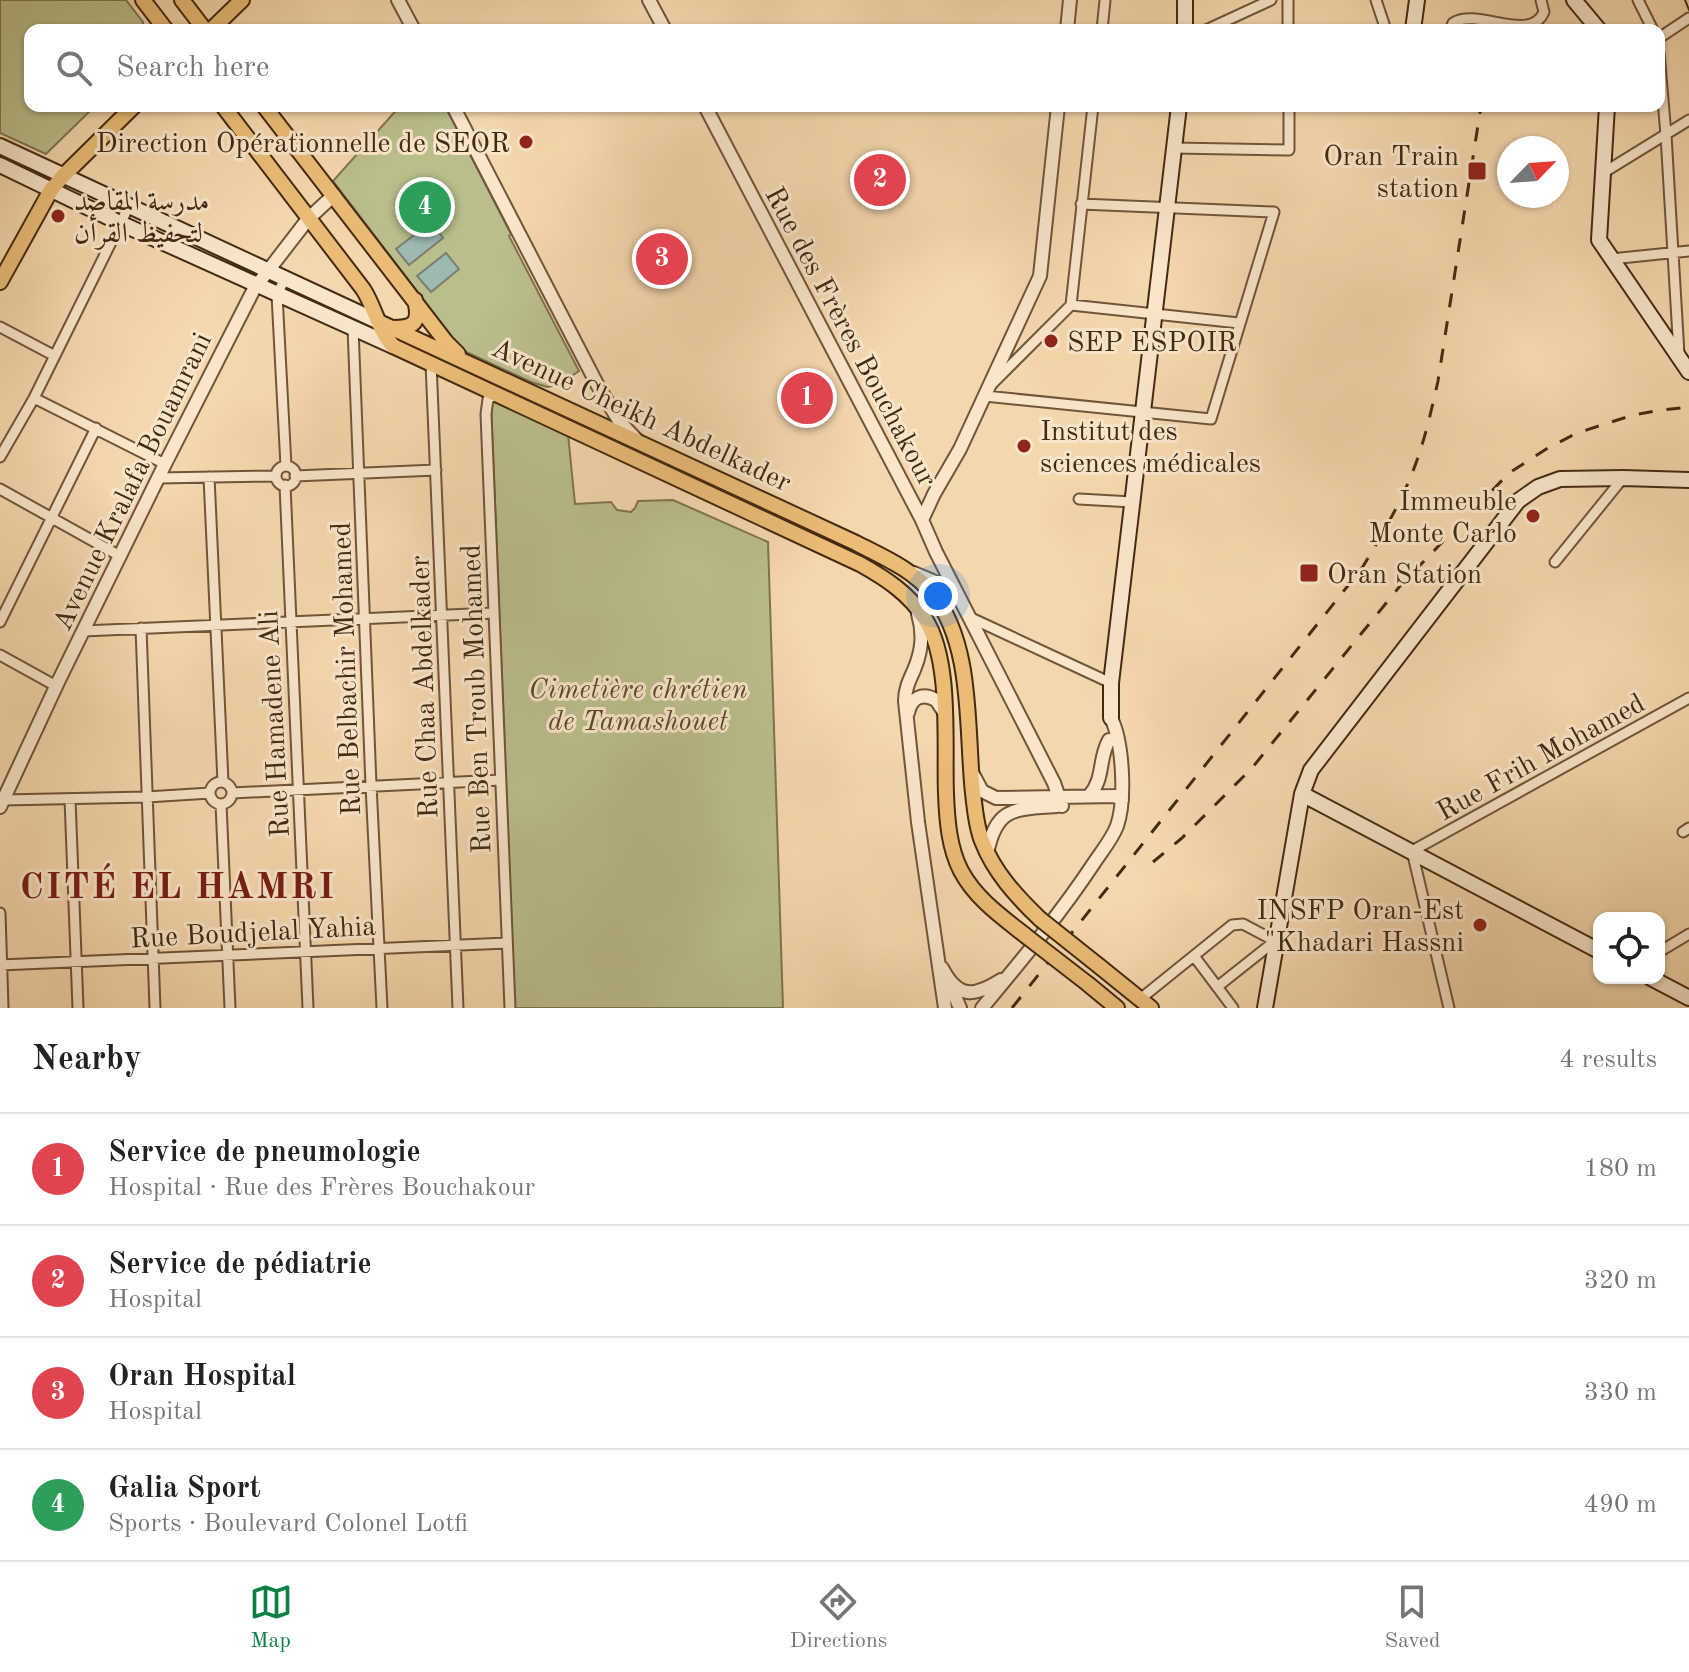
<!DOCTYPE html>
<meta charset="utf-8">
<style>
body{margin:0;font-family:"Old Standard TT",Amiri,serif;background:#f2f2f2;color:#222}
.controls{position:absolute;right:24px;bottom:24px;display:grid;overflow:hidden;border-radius:16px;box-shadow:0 2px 6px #0004}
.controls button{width:72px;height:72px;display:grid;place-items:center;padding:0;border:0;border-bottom:2px solid #e0e0e0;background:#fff;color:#222;font:40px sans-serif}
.compass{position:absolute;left:1497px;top:136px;width:72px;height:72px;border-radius:50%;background:#fff;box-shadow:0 2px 6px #0004;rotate:65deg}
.you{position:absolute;left:938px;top:596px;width:28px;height:28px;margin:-20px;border:6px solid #fff;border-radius:50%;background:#1a73e8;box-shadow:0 0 0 12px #1a73e833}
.badge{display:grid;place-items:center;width:52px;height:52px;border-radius:50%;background:#0b8043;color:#fff;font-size:26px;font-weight:700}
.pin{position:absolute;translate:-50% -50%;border:4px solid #fff;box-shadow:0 2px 8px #0006}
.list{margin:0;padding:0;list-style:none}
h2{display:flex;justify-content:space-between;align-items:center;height:104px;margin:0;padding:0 32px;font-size:34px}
h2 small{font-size:26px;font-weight:400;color:#767676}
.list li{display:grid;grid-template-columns:52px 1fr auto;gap:24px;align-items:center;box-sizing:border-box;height:112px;padding:0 32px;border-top:2px solid #e0e0e0}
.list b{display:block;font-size:30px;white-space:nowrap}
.list p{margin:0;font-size:26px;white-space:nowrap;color:#767676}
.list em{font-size:26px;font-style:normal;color:#767676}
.icon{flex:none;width:44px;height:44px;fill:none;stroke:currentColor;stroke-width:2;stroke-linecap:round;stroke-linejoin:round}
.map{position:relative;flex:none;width:1689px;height:1008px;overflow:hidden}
.search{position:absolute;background:#fff;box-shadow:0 2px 6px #0004;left:24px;right:24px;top:24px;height:88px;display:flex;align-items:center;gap:20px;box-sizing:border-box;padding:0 28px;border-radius:16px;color:#767676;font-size:30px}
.sheet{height:552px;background:#fff}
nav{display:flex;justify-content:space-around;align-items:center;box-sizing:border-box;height:112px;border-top:2px solid #e0e0e0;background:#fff;font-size:22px;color:#767676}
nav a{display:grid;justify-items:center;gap:4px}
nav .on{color:#0b8043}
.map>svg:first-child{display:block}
.green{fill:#babe8b;stroke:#7e744e;stroke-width:2}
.water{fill:#9eb8b2;stroke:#7a7f72;stroke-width:2}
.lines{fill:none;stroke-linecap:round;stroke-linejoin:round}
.minor-casing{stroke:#705538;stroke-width:13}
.tertiary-casing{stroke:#705538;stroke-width:16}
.secondary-casing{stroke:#432a11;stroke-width:18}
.primary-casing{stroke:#432a11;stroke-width:18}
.minor{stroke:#f8e5ca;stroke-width:9}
.tertiary{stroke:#f8e5ca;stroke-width:12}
.secondary{stroke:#f8e5ca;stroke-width:14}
.primary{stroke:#eabc76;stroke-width:14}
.tram{stroke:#432a11;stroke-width:2}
.rail{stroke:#432a11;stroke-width:3;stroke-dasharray:14 14;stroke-linecap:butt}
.primary-bridge-casing{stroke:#432a11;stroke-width:18;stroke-linecap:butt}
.primary-bridge{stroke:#eabc76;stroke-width:14}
.poi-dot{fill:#8f2418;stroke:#f8e5ca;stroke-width:3}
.labels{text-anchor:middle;stroke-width:6;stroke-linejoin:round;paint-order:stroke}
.poi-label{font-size:28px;fill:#432a11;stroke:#f8e5ca;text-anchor:end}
.street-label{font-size:28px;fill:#432a11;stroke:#f8e5ca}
.park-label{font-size:28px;font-style:italic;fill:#5b4829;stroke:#f8e5ca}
.district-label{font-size:36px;font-weight:bold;letter-spacing:2px;fill:#7a1f14;stroke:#f8e5ca}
</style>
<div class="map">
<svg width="1689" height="1008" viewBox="0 0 1689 1008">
<rect width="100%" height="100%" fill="#f5d7ad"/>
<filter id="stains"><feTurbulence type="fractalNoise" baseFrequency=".0025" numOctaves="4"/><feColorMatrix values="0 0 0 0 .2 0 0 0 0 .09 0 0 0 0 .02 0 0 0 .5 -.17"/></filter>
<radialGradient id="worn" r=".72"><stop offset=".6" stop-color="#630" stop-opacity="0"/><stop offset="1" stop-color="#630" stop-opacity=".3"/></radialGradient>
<path class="green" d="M0,0h126l17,22v8h-113v76h65l-49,48 -46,-21z
M400,106h45l66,128 -2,2 70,135 -21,14 -11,2 -16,-5 -69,-32 -129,-169z
M491,402h5l72,32 7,70 36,-2 6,8 14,2 4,-4 3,-7 35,-1 95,42 15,466h-268z"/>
<path class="water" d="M431,222l12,16 -34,27 -13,-16z
M446,253l13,16 -28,23 -14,-16z"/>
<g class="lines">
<defs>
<path id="minor" d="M1288,0v30
M1376,0l10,30
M1638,0l15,30
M1102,30l3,-30
M1206,30l65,-30
M1450,30l3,-7c24,-16 77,21 91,-11l-3,-12
M1659,38l30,-20
M1659,53l7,82 13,219
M1174,148l115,2v-44
M1603,173l86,-53
M1611,259l78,-8
M285,278l-8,17 9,171
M1071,305l22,-199
M1071,305l168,18
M0,327l55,29
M353,328l18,457 11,223
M431,363l27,645
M991,385l80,-80
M497,394l-9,5 -2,15 24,594
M985,396l226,23 63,-207 -193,-8
M34,398l131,66
M0,457l34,-59 95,-192
M276 476a10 10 0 1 1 20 0a10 10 0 1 1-20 0Z
M295,476l141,-6
M209,477l14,305
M158,478l118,-2
M285,485l23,523
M0,489l120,67
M1079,499l53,3
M1555,562l68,-84
M969,617l142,66
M0,622l96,-194
M141,628l14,380
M83,631l411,-18
M0,655l56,31
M210 793a11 11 0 1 1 22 0a11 11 0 1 1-22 0Z
M232,793l269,-13
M0,798l3,2 144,-3 63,-4
M70,799l8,209
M221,804l9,204
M1683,832l6,-4
M0,913l3,95
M1659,952l30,-18
M1194,956l39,52
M0,965l507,-22
M1139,1000l93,-75 11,-1 32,17 -58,46
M1449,1008l-37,-157 277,-153"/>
<path id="tertiary" d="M398,0l16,30
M649,0l16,30
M1067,30l3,-30
M453,106l145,280 21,35 17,18
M705,106l217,414 14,32 118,231 8,23
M922,520l12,-26 26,-45 80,-173 18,-170
M914,573l19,8 24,17
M918,614c6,20 4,37 -4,56 -5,11 -9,19 -9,31l13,121 27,186
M908,713c3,-15 14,-21 28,-13l8,12
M974,776l8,15 14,7 119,-2 7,4
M1089,796c16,-18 9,-37 20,-56
M0,807l59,-127 106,-216 89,-175 54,-70 26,-24
M987,854c9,-47 27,-45 70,-48
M942,968c16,31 32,29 59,12
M950,985l10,23
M982,1008c39,-47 79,-95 112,-145 8,-12 18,-24 23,-37 9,-26 6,-84 -6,-108"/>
<path id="secondary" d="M1185,0v30
M1574,0l25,30
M1413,30l4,-30
M1607,106l-8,134 90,132
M0,146l379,176
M0,165l122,59 271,122
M1111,718v-35l68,-577
M1302,794l297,157
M1651,978l38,20
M1265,1008l37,-214 9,-24 207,-269 20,-14 22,-8 63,-1 66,2"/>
<path id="primary" d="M143,0l23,30
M182,0l23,30
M211,30l31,-30
M223,106l140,183c12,18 15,41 30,57l467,218c25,14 50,30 65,55 27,42 19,125 21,175 1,26 3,54 15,77 15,28 41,46 65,65
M264,106l182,236 12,12
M0,282l51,-92 12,-14 71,-70
M379,322l477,221c27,14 56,26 76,50 42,52 34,137 41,200 2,17 3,33 9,48 12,31 34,55 58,78
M393,328c23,0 27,-7 22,-28
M1099,966l52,42
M1088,984l29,24"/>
</defs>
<use href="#minor" class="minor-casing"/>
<use href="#tertiary" class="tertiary-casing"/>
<use href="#secondary" class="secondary-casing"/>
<use href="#primary" class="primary-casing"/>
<use href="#minor" class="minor"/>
<use href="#tertiary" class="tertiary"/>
<use href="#secondary" class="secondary"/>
<use href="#primary" class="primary"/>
<path class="tram" d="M1685,0l4,10"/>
<path class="rail" d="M1153,862l29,-24 70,-70 148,-182 109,-113 39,-25 29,-15 56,-18 28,-5 28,-3
M1012,1008l350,-440c23,-38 46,-77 59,-120 7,-22 12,-45 17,-67l43,-275"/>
<defs>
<path id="primary-bridge" d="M1040,919l59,47
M1026,936l62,48"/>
</defs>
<use href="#primary-bridge" class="primary-bridge-casing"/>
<use href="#primary-bridge" class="primary-bridge"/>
</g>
<g class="poi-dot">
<circle cx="526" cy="142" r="8"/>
<rect x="1467" y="161" width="20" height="20" rx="4"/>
<circle cx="58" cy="216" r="8"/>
<circle cx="1051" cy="341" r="8"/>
<circle cx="1024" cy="446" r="8"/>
<circle cx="1533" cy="516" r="8"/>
<rect x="1299" y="563" width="20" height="20" rx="4"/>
<circle cx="1480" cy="925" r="8"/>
</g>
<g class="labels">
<g class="poi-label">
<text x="510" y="152">Direction Opérationnelle de SEOR</text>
<text x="1459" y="165">Oran Train<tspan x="1459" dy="32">station</tspan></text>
<text x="74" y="210" text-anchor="start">مدرسة المقاصد<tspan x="74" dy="32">لتحفيظ القرأن</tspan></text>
<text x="1067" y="351" text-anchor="start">SEP ESPOIR</text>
<text x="1040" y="440" text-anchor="start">Institut des<tspan x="1040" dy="32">sciences médicales</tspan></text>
<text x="1517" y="510">Immeuble<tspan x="1517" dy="32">Monte Carlo</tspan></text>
<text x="1327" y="583" text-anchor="start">Oran Station</text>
<text x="1464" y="919">INSFP Oran-Est<tspan x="1464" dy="32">"Khadari Hassni</tspan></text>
</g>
<g class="street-label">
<text transform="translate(852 336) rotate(62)" y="10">Rue des Frères Bouchakour</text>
<text transform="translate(642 414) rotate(25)" y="10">Avenue Cheikh Abdelkader</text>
<text transform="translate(131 481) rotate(-64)" y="10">Avenue Kralafa Bouamrani</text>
<text transform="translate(345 669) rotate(-92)" y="10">Rue Belbachir Mohamed</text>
<text transform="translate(423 687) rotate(-92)" y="10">Rue Chaa Abdelkader</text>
<text transform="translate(475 699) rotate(-92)" y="10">Rue Ben Troub Mohamed</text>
<text transform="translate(273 724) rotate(-93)" y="10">Rue Hamadene Ali</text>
<text transform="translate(1540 756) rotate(-29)" y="10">Rue Frih Mohamed</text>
<text transform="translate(253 931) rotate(-3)" y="10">Rue Boudjelal Yahia</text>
</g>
<g class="park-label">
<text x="638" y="698">Cimetière chrétien<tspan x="638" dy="32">de Tamashouet</tspan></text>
</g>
<g class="district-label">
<text x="178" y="898">CITÉ EL HAMRI</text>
</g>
</g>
<rect width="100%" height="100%" filter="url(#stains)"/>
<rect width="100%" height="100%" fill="url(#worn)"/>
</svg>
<div class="controls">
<button><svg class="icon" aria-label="locate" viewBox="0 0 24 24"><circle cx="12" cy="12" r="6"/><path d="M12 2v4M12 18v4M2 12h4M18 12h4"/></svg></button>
</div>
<svg class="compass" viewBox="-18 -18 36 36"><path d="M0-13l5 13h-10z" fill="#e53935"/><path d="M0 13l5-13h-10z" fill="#767676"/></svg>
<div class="you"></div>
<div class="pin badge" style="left:807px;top:398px;background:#e0444e">1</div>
<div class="pin badge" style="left:880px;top:180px;background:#e0444e">2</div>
<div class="pin badge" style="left:662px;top:259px;background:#e0444e">3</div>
<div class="pin badge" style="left:425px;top:207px;background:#2e9e5b">4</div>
<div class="search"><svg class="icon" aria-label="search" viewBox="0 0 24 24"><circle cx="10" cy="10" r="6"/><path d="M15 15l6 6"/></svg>Search here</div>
</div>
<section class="sheet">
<h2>Nearby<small>4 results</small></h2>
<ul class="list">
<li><span class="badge" style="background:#e0444e">1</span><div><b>Service de pneumologie</b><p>Hospital · Rue des Frères Bouchakour</p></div><em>180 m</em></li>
<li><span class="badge" style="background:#e0444e">2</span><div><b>Service de pédiatrie</b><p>Hospital</p></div><em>320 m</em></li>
<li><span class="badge" style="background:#e0444e">3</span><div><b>Oran Hospital</b><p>Hospital</p></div><em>330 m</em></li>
<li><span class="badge" style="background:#2e9e5b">4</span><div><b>Galia Sport</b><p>Sports · Boulevard Colonel Lotfi</p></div><em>490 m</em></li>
</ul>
</section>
<nav>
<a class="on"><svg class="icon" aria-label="map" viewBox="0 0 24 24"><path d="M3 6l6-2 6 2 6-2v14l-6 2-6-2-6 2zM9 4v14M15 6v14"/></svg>Map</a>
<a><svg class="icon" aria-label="directions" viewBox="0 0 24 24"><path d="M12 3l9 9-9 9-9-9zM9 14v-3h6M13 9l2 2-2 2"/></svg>Directions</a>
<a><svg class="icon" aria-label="saved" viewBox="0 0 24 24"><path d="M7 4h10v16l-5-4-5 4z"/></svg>Saved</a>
</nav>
